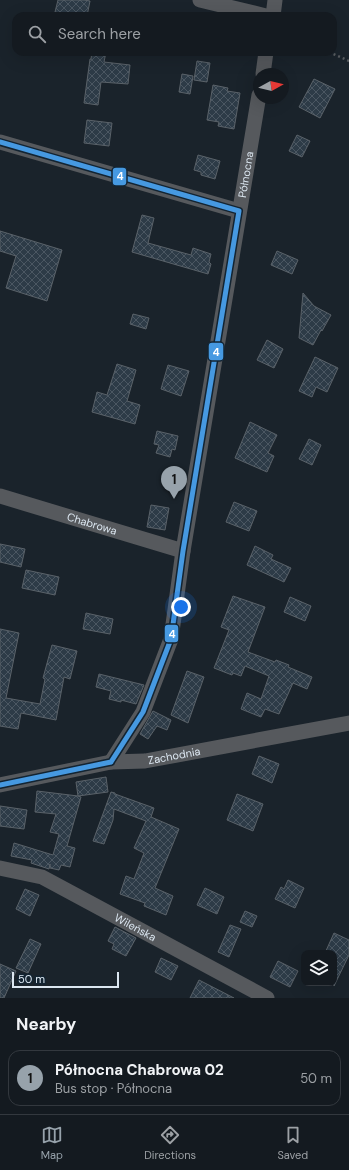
<!DOCTYPE html>
<meta charset="utf-8">
<style>
body{margin:0;font-family:"DM Sans",sans-serif;background:#21272d;color:#f1f3f6}
.controls{position:absolute;right:12px;bottom:12px;display:grid;overflow:hidden;border-radius:8px;box-shadow:0 4px 16px #0002}
.controls button{width:36px;height:36px;display:grid;place-items:center;padding:0;border:0;border-bottom:1px solid #33383e;background:#141a20;color:#f1f3f6;font:20px sans-serif}
.compass{position:absolute;left:253px;top:68px;width:36px;height:36px;border-radius:50%;background:#141a20;box-shadow:0 4px 16px #0002;rotate:82deg}
.scale{position:absolute;left:12px;bottom:10px;width:107px;box-sizing:border-box;padding-left:4px;border:2px solid #dbe6f0;border-top:0;font-size:11px;line-height:14px;white-space:nowrap;color:#dbe6f0;-webkit-text-stroke:3px #132432;paint-order:stroke}
.you{position:absolute;left:181px;top:607px;width:14px;height:14px;margin:-10px;border:3px solid #fff;border-radius:50%;background:#1a73e8;box-shadow:0 0 0 6px #1a73e833}
.badge{display:grid;place-items:center;width:26px;height:26px;border-radius:50%;background:#97a2ab;color:#111;font-size:13px;font-weight:700}
.pin{position:absolute;translate:-50% -33px;filter:drop-shadow(0 1px 2px #0008)}
.pin::after{content:'';position:absolute;top:21px;width:14px;height:12px;background:inherit;clip-path:polygon(0 0,100% 0,50% 100%)}
.list{margin:0;padding:0;list-style:none}
h2{display:flex;justify-content:space-between;align-items:center;height:52px;margin:0;padding:0 16px;font-size:17px}
h2 small{font-size:13px;font-weight:400;color:#9da1a5}
.list li{display:grid;grid-template-columns:26px 1fr auto;gap:12px;align-items:center;box-sizing:border-box;height:56px;margin:0 8px 8px;padding:0 8px;border:1px solid #33383e;border-radius:12px}
.list b{display:block;font-size:15px;white-space:nowrap}
.list p{margin:0;font-size:13px;white-space:nowrap;color:#9da1a5}
.list em{font-size:13px;font-style:normal;color:#9da1a5}
.icon{flex:none;width:22px;height:22px;fill:none;stroke:currentColor;stroke-width:2;stroke-linecap:round;stroke-linejoin:round}
.map{position:relative;flex:none;width:349px;height:998px;overflow:hidden}
.search{position:absolute;background:#141a20;box-shadow:0 4px 16px #0002;left:12px;right:12px;top:12px;height:44px;display:flex;align-items:center;gap:10px;box-sizing:border-box;padding:0 14px;border-radius:12px;color:#9da1a5;font-size:15px}
.sheet{height:116px;background:#141a20}
nav{display:flex;justify-content:space-around;align-items:center;box-sizing:border-box;height:56px;border-top:1px solid #33383e;background:#141a20;font-size:11px;color:#9da1a5}
nav a{display:grid;justify-items:center;gap:2px}
nav .on{color:#97a2ab}
.map>svg:first-child{display:block}
.building{fill:url(#building-cross-hatch);stroke:#5a6269}
.lines{fill:none;stroke-linecap:round;stroke-linejoin:round}
.path{stroke:#595d61;stroke-width:2.5;stroke-dasharray:2 3;stroke-linecap:butt}
.minor{stroke:#56595d;stroke-width:15}
.bus-1-casing{stroke:#132432;stroke-width:8}
.bus-1{stroke:#4699e1;stroke-width:5}
.labels{text-anchor:middle;stroke-width:3;stroke-linejoin:round;paint-order:stroke}
.street-label{font-size:11px;fill:#dbe6f0;stroke:#132432}
.line-badge{stroke:#132432;stroke-width:1.5}
.badge-label{font-size:11px;text-anchor:middle;font-weight:bold;fill:#fff}
</style>
<div class="map">
<svg width="349" height="998" viewBox="0 0 349 998">
<defs>
<pattern id="building-cross-hatch" width="8" height="8" patternUnits="userSpaceOnUse"><rect width="8" height="8" fill="#2d3b47"/><path d="M0 0l8 8M0 8l8-8" fill="none" stroke="#4b5762"/></pattern>
</defs>
<rect width="100%" height="100%" fill="#1a232b"/>
<path class="building" d="M58,0h26l6,1 -3,15h-13l-19,-4z
M92,52h14l-2,10 26,3 -2,19 -27,-2 -3,23 -14,-2 6,-44h1z
M197,61l13,2 -3,19 -13,-2z
M182,74l11,2 -3,18 -11,-2z
M314,79l21,10 -15,29 -21,-11z
M213,85l15,3 -1,3 13,2 -6,36 -16,-3 1,-4 -12,-2z
M87,120l25,3 -3,23 -25,-3z
M297,135l13,6 -8,16 -13,-6z
M198,155l22,6 -5,18 -14,-4v-3l-7,-2z
M142,215l12,3 -6,25 43,12 2,-7 18,6 -2,8 2,2 -3,10 -76,-22z
M0,231l62,19 -15,51 -41,-13 10,-32 -16,-5z
M277,251l21,9 -6,14 -21,-9z
M303,293l11,13 17,9 -9,16 -1,-1 -8,15 -14,-7z
M133,314l16,4 -3,11 -16,-5z
M267,340l16,9 -9,19 -17,-8z
M315,357l23,11 -11,24 -11,-5 -4,10 -13,-6z
M117,364l19,6 -9,31 13,4 -5,19 -43,-12 5,-20 10,3z
M168,365l21,6 -8,25 -20,-7z
M250,422l27,13 -9,18 6,3 -7,16 -32,-14z
M157,431l21,5 -3,14 -3,-1 -2,8 -14,-4 3,-8 -5,-1z
M309,439l12,6 -9,20 -13,-6z
M234,502l23,9 -8,20 -23,-9z
M151,505l18,3 -4,22 -18,-3z
M0,544l25,5 -4,18 -21,-5z
M255,546l18,9 -2,4 20,9 -7,14 -37,-17z
M26,570l33,7 -4,18 -33,-7z
M233,596l32,11 -17,45 27,10 1,-2 13,5 -1,2 24,10 -5,12 -14,-6 -14,31 -14,-5 -4,8 -20,-8 6,-16 14,6 8,-23 -24,-10 -4,10 -8,-3 -1,2 -18,-7 15,-38 -8,-3z
M290,597l21,9 -6,15 -21,-9z
M86,613l27,6 -3,15 -27,-5z
M0,629l19,4 -13,65 34,6 5,-25 -2,-1 9,-33 25,6 -7,28 -6,-2 -8,43 -35,-7 -3,16 -18,-3z
M187,671l17,6 -16,46 -17,-8z
M99,674l45,11 -8,19 -15,-4v2l-12,-3 2,-8 -15,-4z
M153,711l18,9 -4,10 -10,-4 -9,13 -8,-5z
M259,756l20,8 -7,19 -20,-9z
M106,777l2,15 -30,4 3,1 -14,49 8,2 -5,19 -9,-2 -2,5 -9,-2v-4l-1,5 -18,-6 1,-3 -21,-4 3,-13 39,12 6,-21 -9,-2 6,-18 -21,-2 2,-21 41,5 -2,-14z
M111,792l4,1v1l39,14 -3,9 28,12 -24,59 18,8 -7,19 -22,-9 1,-3 -25,-9 6,-18 8,3 10,-26 -10,-5 12,-27 -32,-12 -1,11 -9,24 -11,-3z
M237,794l26,10 -10,27 -26,-11z
M0,806l27,4 -3,19 -24,-3z
M288,880l16,8 -9,20 -20,-9 6,-12 3,2z
M205,888l19,9 -7,17 -20,-9z
M25,889l14,6 -9,21 -14,-7z
M245,911l12,5 -5,11 -12,-5z
M230,925l11,4 -12,28 -11,-5z
M115,927l21,11 -10,18 -14,-7 2,-5 -6,-3z
M334,933l15,7v15l-15,31v-33h-9z
M30,939l11,5 -13,29 -12,-5z
M161,958l17,8 -7,14 -16,-8z
M278,961l20,10 -8,16 -20,-10z
M0,964l16,7 -12,27h-4z
M199,980l35,18h-44z"/>
<g class="lines">
<path class="path" d="M329,52l20,9"/>
<g class="minor">
<path d="M200,0l66,16"/>
<path d="M273,16l2,-16"/>
<path d="M263,74l3,-22"/>
<path d="M0,142l239,69"/>
<path id="s1" d="M0,496l183,55"/>
<path id="s2" d="M111,762l32,-50 28,-73 12,-88 76,-456"/>
<path id="s3" d="M0,785l111,-23 34,-1 204,-38"/>
<path id="s4" d="M0,868l42,9 225,121"/>
</g>
<defs>
<path id="bus-1" d="M0,142l239,69
M111,762l32,-50 28,-73 12,-88 56,-340
M0,785l111,-23"/>
</defs>
<use href="#bus-1" class="bus-1-casing"/>
<use href="#bus-1" class="bus-1"/>
</g>
<g class="labels">
<g class="street-label">
<text dy="4" stroke="none"><textPath href="#s2" startOffset="608">Północna</textPath></text>
<text dy="4" stroke="none"><textPath href="#s1" startOffset="96">Chabrowa</textPath></text>
<text dy="4" stroke="none"><textPath href="#s3" startOffset="177">Zachodnia</textPath></text>
<text dy="4" stroke="none"><textPath href="#s4" startOffset="149">Wileńska</textPath></text>
</g>
</g>
<g class="line-badge">
<rect x="112" y="167" width="15" height="19" rx="4" fill="#4699e1"/>
<rect x="208" y="342" width="16" height="19" rx="4" fill="#4699e1"/>
<rect x="164" y="624" width="15" height="19" rx="4" fill="#4699e1"/>
</g>
<g class="badge-label">
<text x="120" y="180">4</text>
<text x="216" y="356">4</text>
<text x="172" y="638">4</text>
</g>
</svg>
<div class="controls">
<button><svg class="icon" aria-label="layers" viewBox="0 0 24 24"><path d="M12 4l9 5-9 5-9-5zM3 14l9 5 9-5"/></svg></button>
</div>
<svg class="compass" viewBox="-18 -18 36 36"><path d="M0-13l5 13h-10z" fill="#e53935"/><path d="M0 13l5-13h-10z" fill="#9da1a5"/></svg>
<div class="scale">50 m</div>
<div class="you"></div>
<div class="pin badge" style="left:174px;top:499px">1</div>
<div class="search"><svg class="icon" aria-label="search" viewBox="0 0 24 24"><circle cx="10" cy="10" r="6"/><path d="M15 15l6 6"/></svg>Search here</div>
</div>
<section class="sheet">
<h2>Nearby<small></small></h2>
<ul class="list">
<li><span class="badge">1</span><div><b>Północna Chabrowa 02</b><p>Bus stop · Północna</p></div><em>50 m</em></li>
</ul>
</section>
<nav>
<a class="on"><svg class="icon" aria-label="map" viewBox="0 0 24 24"><path d="M3 6l6-2 6 2 6-2v14l-6 2-6-2-6 2zM9 4v14M15 6v14"/></svg>Map</a>
<a><svg class="icon" aria-label="directions" viewBox="0 0 24 24"><path d="M12 3l9 9-9 9-9-9zM9 14v-3h6M13 9l2 2-2 2"/></svg>Directions</a>
<a><svg class="icon" aria-label="saved" viewBox="0 0 24 24"><path d="M7 4h10v16l-5-4-5 4z"/></svg>Saved</a>
</nav>
